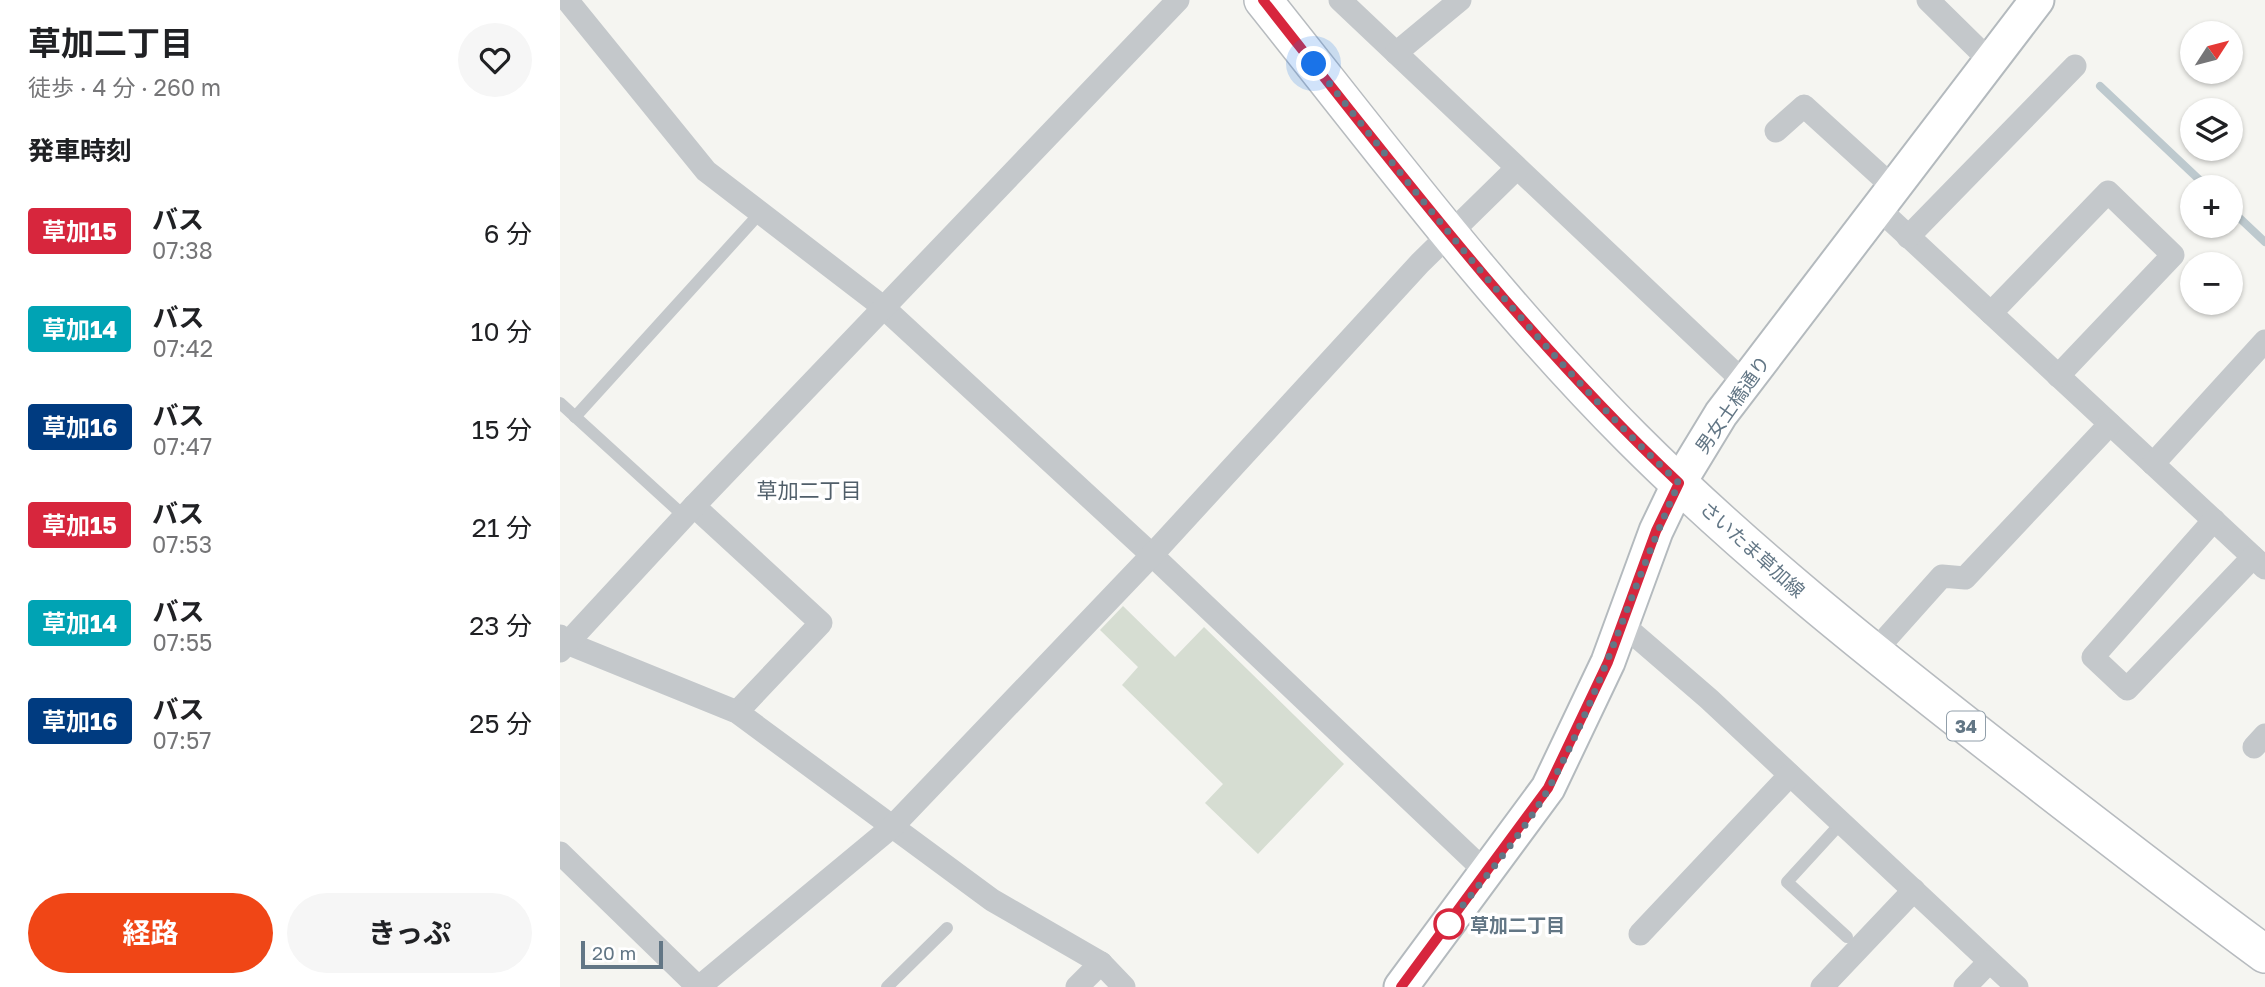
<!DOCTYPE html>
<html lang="ja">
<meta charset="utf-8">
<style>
:root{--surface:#fff;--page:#f6f6f6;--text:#202124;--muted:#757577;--accent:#f04616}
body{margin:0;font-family:"Golos Text","Noto Sans JP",sans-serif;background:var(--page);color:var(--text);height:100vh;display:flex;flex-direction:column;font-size:26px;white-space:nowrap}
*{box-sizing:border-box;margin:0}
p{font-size:23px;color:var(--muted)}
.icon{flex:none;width:38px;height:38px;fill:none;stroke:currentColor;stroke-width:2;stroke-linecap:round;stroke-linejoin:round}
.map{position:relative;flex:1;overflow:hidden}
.sheet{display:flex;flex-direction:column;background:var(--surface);width:560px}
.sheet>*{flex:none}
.badge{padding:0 14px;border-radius:5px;font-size:24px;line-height:46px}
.needle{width:46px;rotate:54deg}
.fabs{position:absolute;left:1620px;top:21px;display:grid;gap:14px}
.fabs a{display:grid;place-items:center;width:63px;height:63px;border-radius:50%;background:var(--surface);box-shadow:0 2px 5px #0004;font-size:35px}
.scale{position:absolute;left:21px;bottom:18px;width:82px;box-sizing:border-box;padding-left:7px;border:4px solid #627685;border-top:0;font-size:19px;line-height:24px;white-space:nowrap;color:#627685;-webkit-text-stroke:5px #fff;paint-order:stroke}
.you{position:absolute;width:35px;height:35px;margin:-18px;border:5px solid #fff;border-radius:50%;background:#1a73e8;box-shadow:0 0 0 10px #1a73e833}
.map>.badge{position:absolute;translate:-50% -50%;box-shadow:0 0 0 4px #fff}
h2{padding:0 28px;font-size:26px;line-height:63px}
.round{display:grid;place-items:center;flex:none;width:74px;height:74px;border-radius:37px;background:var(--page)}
.overview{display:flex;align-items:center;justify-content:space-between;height:119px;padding:0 28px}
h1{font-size:33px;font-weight:700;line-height:52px}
.cta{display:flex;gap:14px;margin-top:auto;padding:14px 28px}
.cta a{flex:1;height:80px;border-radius:42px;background:var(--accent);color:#fff;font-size:28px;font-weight:700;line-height:80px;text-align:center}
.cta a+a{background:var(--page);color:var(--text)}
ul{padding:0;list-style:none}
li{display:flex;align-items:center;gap:21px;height:98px;padding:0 28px}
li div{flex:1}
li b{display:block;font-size:26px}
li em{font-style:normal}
li .badge{min-width:77px;font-weight:700;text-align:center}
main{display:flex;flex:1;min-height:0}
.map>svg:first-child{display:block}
.green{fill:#d6ddd2}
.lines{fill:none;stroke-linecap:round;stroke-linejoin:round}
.stream{stroke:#bdc9ce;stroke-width:8}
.secondary-casing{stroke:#b4babe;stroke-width:37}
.primary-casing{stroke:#b7bbbf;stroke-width:40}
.lane{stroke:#c4c8cb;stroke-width:12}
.street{stroke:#c4c8cb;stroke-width:23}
.secondary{stroke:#fff;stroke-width:33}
.primary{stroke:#fff;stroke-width:37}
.line-casing{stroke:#fff;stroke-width:16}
.line{stroke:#d7263d;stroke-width:10}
.walk{stroke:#627685;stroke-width:7;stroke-dasharray:0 12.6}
.stop-dot{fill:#fff;stroke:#d7263d;stroke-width:3.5}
.labels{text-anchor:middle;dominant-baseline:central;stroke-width:7;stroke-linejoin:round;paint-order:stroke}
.shield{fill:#fff;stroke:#919faa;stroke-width:2}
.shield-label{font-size:18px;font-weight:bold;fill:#627685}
.street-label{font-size:19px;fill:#627685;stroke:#fff}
.stop-label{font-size:19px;font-weight:bold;fill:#627685;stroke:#fff;text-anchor:start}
.neighbourhood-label{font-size:21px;fill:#505e69;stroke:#fff}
</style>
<main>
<section class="sheet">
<div class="overview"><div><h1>草加二丁目</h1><p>徒歩 · 4 分 · 260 m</p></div><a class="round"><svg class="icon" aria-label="heart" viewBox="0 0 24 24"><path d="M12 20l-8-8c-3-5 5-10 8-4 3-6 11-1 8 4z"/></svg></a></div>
<h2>発車時刻</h2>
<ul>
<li><span class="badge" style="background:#d7263d;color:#fff">草加15</span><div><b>バス</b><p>07:38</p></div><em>6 分</em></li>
<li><span class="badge" style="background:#00a3b4;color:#fff">草加14</span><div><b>バス</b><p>07:42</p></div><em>10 分</em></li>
<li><span class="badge" style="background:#003b80;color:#fff">草加16</span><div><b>バス</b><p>07:47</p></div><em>15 分</em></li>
<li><span class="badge" style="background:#d7263d;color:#fff">草加15</span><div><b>バス</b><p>07:53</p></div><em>21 分</em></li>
<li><span class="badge" style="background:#00a3b4;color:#fff">草加14</span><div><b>バス</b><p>07:55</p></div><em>23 分</em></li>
<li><span class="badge" style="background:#003b80;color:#fff">草加16</span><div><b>バス</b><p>07:57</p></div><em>25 分</em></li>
</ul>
<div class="cta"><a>経路</a><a>きっぷ</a></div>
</section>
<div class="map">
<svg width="1705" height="987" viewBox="0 0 1705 987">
<rect width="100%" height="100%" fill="#f5f5f1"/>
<!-- green -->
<path class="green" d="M563,606L615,657L644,627L784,764L698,854L645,803L663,784L562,685L578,667L540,630Z"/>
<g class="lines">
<!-- stream -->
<g class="stream">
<path d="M1540,86L1647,187"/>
<path d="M1671,210L1705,242"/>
</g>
<defs>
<path id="secondary" d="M841,987L988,788L1048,662L1096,531L1119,483L1161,414L1477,0"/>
<path id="primary" d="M703,0C822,149 937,303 1072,438C1186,552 1312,652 1439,751C1527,819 1615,888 1705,954"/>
</defs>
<!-- secondary casing -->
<use href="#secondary" class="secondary-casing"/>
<!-- primary casing -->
<use href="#primary" class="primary-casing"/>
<!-- lane -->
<g class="lane">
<path d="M0,403L124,516"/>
<path d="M15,417L201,212"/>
<path d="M1282,822L1227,882L1287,937"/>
<path d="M327,987L387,928"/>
</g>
<!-- street -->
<g class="street">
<path d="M7,0L146,171L323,307L592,555L927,873"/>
<path d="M780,0L1184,382"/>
<path d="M1368,0L1430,61"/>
<path d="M836,53L900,0"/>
<path d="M1216,131L1244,106L1334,188"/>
<path d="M1319,209L1705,568"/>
<path d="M1348,237L1515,66"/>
<path d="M1431,313L1548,192L1613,255L1498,376"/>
<path d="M1593,464L1705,341"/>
<path d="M134,506L261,623L177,712"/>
<path d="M1654,520L1533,657L1567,689L1693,557"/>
<path d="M1061,623L1149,699L1457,987"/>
<path d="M0,636L7,643L177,712L432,900L541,963L564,987"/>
<path d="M0,651L134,506L618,0"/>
<path d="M1314,652L1382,576L1405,578L1550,424"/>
<path d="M1694,747L1705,735"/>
<path d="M0,853L138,987"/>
<path d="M1080,934L1230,775"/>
<path d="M139,987L333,826L592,555L860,263L957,168"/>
<path d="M517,987L541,963"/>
<path d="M1262,987L1354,890"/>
<path d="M1405,987L1429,962"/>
</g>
<!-- secondary -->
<use href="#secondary" class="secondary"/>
<!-- primary -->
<use href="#primary" class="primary"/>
</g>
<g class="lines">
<defs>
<path id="line" d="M703,0C835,167 964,337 1119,483L1096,531L1048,662L988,788L841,987"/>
</defs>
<!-- line casing -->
<use href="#line" class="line-casing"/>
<!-- line -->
<use href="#line" class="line"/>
<!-- walk -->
<path class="walk" d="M754,64C869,210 984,356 1119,483C1073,583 1043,689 990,786C962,836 921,881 886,927L889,924"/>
</g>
<!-- markers -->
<circle class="stop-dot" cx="889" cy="924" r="14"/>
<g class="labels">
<!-- shield labels -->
<rect class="shield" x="1387" y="711.5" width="38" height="29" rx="5"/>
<g class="shield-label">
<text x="1406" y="726">34</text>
</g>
<!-- street labels -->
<g class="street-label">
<text transform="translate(1172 404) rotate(-55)">男女土橋通り</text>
<text transform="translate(1193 549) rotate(42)">さいたま草加線</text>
</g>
<!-- stop labels -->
<g class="stop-label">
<text x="910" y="924">草加二丁目</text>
</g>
<!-- neighbourhood labels -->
<g class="neighbourhood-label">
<text x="249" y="490">草加二丁目</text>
</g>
</g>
</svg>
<div class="fabs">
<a><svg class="needle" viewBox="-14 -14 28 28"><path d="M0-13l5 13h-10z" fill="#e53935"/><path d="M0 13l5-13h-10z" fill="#757577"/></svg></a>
<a><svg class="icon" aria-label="layers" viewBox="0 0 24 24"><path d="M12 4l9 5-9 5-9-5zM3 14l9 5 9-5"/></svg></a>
<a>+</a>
<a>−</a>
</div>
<div class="scale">20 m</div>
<div class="you" style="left:754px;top:64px"></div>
</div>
</main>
